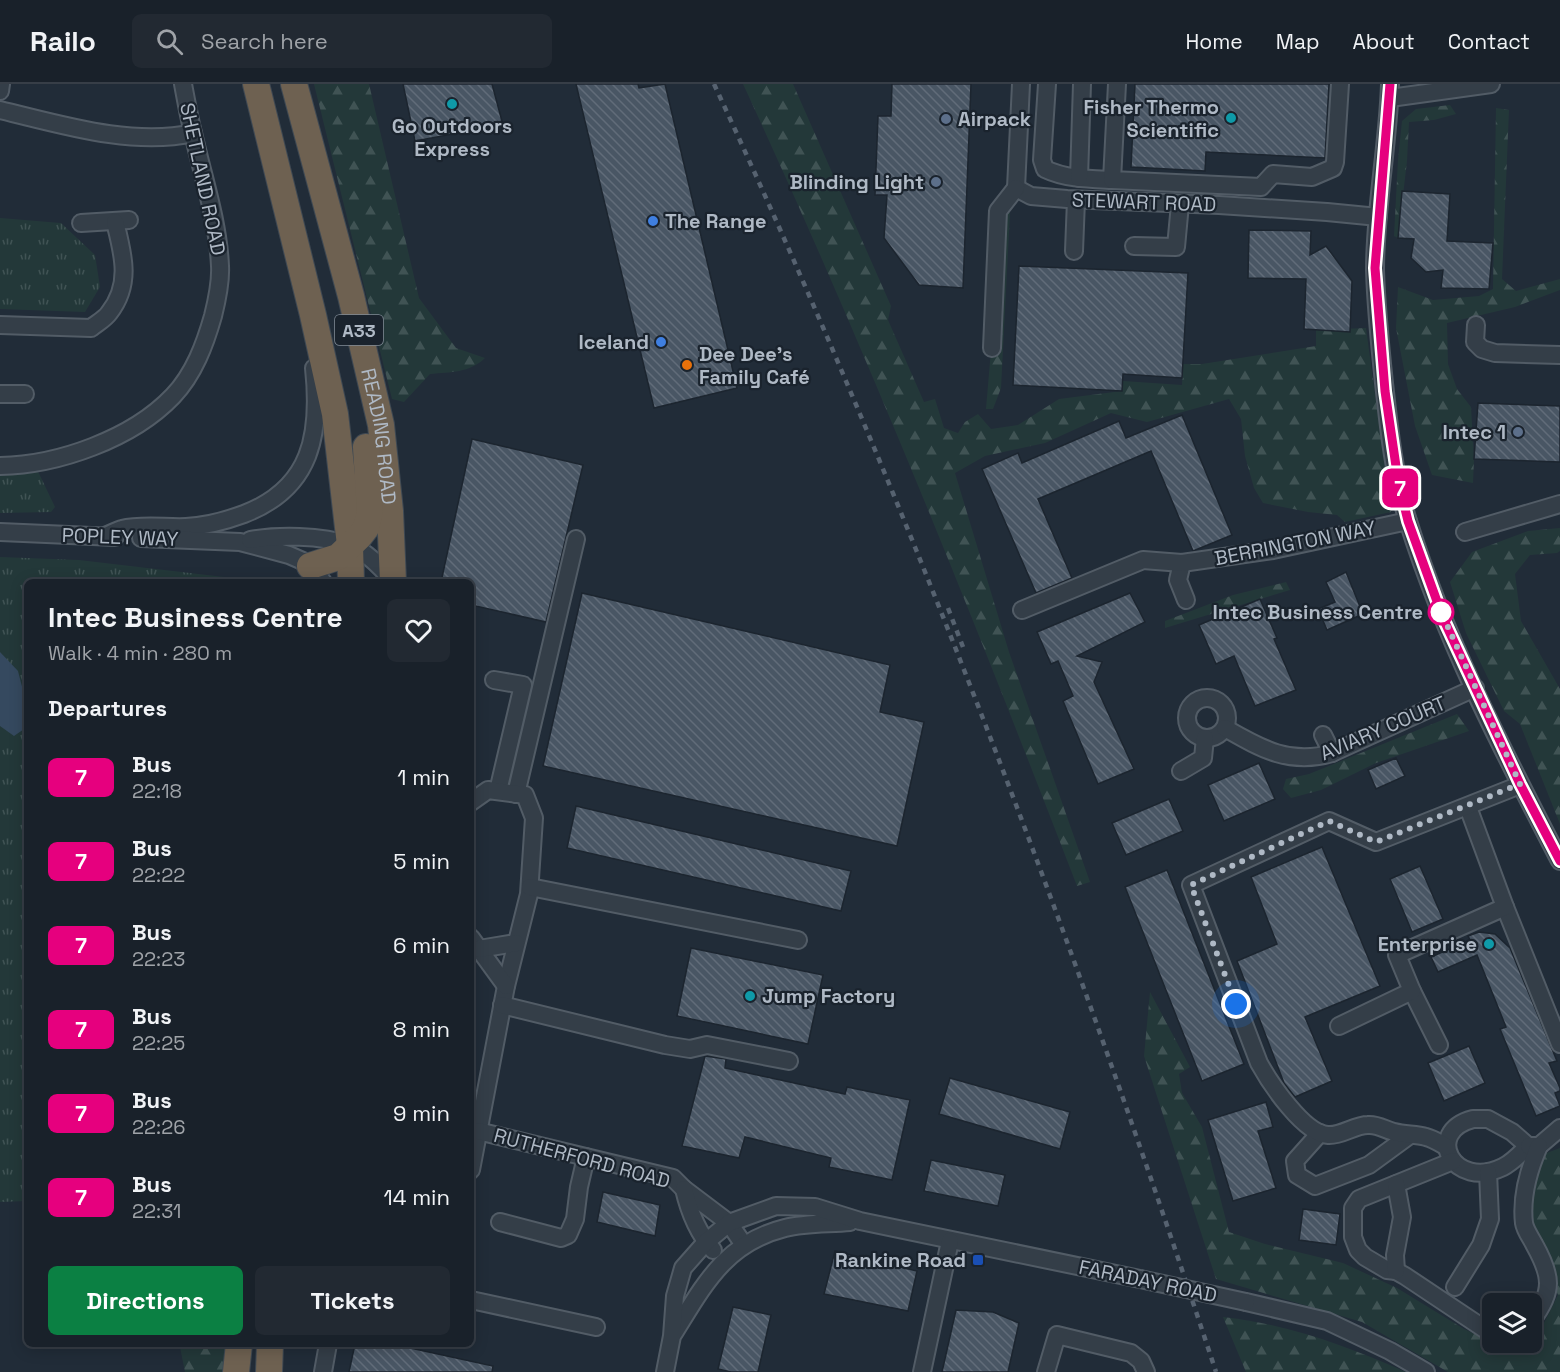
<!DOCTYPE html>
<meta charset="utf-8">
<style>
:root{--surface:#19212a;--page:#222932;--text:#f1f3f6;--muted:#9fa3a8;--line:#373e47;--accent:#0b8043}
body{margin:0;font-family:"Space Grotesk",sans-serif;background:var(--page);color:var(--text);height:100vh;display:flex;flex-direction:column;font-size:22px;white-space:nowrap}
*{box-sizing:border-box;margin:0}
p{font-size:20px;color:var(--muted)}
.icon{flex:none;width:33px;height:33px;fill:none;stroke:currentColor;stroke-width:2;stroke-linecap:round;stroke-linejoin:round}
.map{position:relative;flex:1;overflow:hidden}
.side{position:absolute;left:24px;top:495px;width:450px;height:768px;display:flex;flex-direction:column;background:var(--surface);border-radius:9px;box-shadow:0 3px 15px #0003,0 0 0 2px var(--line)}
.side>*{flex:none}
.badge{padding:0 12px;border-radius:9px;font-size:21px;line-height:39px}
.controls{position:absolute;left:1482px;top:1209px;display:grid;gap:12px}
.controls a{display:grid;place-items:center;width:60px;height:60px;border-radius:9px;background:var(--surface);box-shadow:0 3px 15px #0003,0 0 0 2px var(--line);font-size:30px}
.you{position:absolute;width:30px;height:30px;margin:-15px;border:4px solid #fff;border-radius:50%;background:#1a73e8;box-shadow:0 0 0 9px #1a73e833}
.map>.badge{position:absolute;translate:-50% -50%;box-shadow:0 0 0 3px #fff}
h2{padding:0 24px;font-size:22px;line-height:54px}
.round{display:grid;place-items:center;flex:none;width:63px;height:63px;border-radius:9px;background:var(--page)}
.overview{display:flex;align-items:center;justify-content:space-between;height:102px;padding:0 24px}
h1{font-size:28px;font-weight:800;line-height:45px}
.primary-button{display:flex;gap:12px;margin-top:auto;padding:12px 24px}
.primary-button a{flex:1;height:69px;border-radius:9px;background:var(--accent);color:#fff;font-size:24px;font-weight:800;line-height:69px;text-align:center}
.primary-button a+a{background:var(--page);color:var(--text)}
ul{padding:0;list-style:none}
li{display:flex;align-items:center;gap:18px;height:84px;padding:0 24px}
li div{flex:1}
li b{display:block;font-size:22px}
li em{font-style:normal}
li .badge{min-width:66px;font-weight:700;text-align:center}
header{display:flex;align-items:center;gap:36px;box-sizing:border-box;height:84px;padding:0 30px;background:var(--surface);border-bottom:2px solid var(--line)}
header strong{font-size:28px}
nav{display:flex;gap:33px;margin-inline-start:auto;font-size:21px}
.search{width:420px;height:54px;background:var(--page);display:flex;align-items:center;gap:15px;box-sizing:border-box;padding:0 21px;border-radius:9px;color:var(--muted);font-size:22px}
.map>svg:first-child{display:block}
.forest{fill:url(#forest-firs)}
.park{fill:url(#park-tufts)}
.water{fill:#35495f}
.building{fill:url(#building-back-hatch);stroke:#1c252f;stroke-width:1.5}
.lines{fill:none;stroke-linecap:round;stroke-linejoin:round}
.minor-casing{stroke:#525c66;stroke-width:20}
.highway-casing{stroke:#3f4953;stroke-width:28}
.minor{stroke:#343e48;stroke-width:16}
.highway{stroke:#6e6151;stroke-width:26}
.rail{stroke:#566270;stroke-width:4.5;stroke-dasharray:6 6;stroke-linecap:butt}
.minor-bridge-casing{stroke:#525c66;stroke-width:20;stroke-linecap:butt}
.minor-bridge{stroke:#343e48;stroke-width:16}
.line-casing{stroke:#fff;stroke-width:14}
.line{stroke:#e6007e;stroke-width:9}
.walk{stroke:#afb9c5;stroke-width:6;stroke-dasharray:0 10.8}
.culture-dot{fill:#0f9aa8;stroke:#1a232d;stroke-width:2}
.service-dot{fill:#5c6f8a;stroke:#1a232d;stroke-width:2}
.shop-dot{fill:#3f7fe0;stroke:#1a232d;stroke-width:2}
.food-dot{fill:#e8710a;stroke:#1a232d;stroke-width:2}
.stop-dot{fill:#fff;stroke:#e6007e;stroke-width:3}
.transit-dot{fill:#1a4fb4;stroke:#1a232d;stroke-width:2}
.labels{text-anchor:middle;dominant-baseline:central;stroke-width:4.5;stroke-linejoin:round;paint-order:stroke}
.shield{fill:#1a232d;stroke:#828c97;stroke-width:1.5}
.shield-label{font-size:18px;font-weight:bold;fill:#afb9c5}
.poi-label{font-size:20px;font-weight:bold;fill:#afb9c5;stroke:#1a232d;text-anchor:end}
.street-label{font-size:20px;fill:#afb9c5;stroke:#1a232d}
.stop-label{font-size:20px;font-weight:bold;fill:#afb9c5;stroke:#1a232d;text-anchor:end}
</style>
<header>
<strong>Railo</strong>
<div class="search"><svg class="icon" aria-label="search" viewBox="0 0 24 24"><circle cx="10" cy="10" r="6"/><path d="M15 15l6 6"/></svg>Search here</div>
<nav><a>Home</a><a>Map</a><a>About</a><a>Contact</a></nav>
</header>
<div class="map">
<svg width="1560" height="1288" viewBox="0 0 1560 1288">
<defs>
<pattern id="forest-firs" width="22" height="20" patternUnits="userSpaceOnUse" patternTransform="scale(1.5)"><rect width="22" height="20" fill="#233839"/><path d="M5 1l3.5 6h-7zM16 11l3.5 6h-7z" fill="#405354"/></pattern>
<pattern id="park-tufts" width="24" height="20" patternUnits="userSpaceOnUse" patternTransform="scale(1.5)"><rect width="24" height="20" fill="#233839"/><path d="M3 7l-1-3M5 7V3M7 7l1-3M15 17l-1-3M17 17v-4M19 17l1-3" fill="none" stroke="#405354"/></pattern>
<pattern id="building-back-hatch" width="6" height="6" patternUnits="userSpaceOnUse" patternTransform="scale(1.5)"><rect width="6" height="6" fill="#495664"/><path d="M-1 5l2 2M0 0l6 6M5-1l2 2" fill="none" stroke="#616c79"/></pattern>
</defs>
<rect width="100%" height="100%" fill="#212c38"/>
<!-- forest -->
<g class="forest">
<path d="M314,0H369L419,214L456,264L485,274C469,289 451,288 430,290L404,318L392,315Z"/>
<path d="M743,0H793L891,222L888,236L924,318L935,315L944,344L958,349L965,338L978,330L991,345L1018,341L1059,315L1122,307L1123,297L1182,301L1183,280H1202L1316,262V246L1366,244L1391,428L1345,438L1337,431L1308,428L1263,419L1254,404L1245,372L1241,335L1229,315L1147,338L1111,329L1045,359L985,372L955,389L1009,568L1090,798L1077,802C973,532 865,263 743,0Z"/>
<path d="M1450,21L1456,30L1434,36L1409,38L1407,77L1398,154L1394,152L1398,76L1402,37L1416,25Z"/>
<path d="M1496,24L1509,26L1502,195L1516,207L1560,195V206L1515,223L1447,239L1448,280L1457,305L1471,323L1474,375L1473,399L1432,391L1415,342L1396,244L1398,203L1433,216L1479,212L1493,205Z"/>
<path d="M1003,126L1010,129L1001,304L993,325H986Z"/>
<path d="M1560,444V467L1557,469L1530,471L1515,490L1521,537L1560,605V740L1520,640L1504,627L1466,549L1450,498L1472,468L1528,447Z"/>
<path d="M1286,498L1290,506L1165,544V537L1233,511Z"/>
<path d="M1457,630L1469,647L1376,679L1321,706L1291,714L1283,705L1286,695L1309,690Z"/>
<path d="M1150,908L1190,983L1179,990L1182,1009L1202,1043L1229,1148L1265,1160L1343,1179L1397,1204L1464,1245L1517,1269L1526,1259L1532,1258V1253L1544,1239L1558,1211L1520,1109L1528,1076L1560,1064V1288H1448L1362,1238L1216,1195L1144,972Z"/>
<path d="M1223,1233C1288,1240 1347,1262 1406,1288H1246Z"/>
<path d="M183,1260H228L225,1288H185L180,1263Z"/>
</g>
<!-- park -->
<g class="park">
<path d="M0,134L61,139L95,171L100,203L85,228L0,225Z"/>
<path d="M34,379L55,423L51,428L0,429V380Z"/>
<path d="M0,473L79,476L266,498H27V1117L0,1118Z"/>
</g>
<!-- water -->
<path class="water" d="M0,568L18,587L27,622V643L14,652L0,642Z"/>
<!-- building -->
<g class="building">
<path d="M403,0H492L503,41L415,57Z"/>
<path d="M576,0H638L639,4L665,0L737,304L654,324Z"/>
<path d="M892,0H971L963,204L919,201L884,154L887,111H875L878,32H891Z"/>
<path d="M1135,0H1329L1325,74L1206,68L1205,87L1131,83Z"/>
<path d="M1402,107L1450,110L1447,157L1493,159L1489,205L1441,204L1443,186L1426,188L1411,174L1414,155L1398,154Z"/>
<path d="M1249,146L1311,147L1310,171L1326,162L1352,197L1350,248L1304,245L1306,195L1248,194Z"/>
<path d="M1019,182L1188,189L1182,294L1123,290L1122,307L1013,301Z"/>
<path d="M1478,319L1560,322V378L1474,375Z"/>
<path d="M1182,331L1232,451L1193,467L1151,367L1038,415L1072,494L1036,509L982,385L1018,369L1022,379L1119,337L1126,354Z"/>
<path d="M472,355L583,381L546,538L471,521V498H441Z"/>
<path d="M1346,488L1363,530L1327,546L1318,525L1335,518L1326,498Z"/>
<path d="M582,509L890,581L880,628L924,638L897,762L543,682Z"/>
<path d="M1130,509L1145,538L1077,572L1102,578L1094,598L1134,685L1098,700L1063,617L1073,612L1058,577L1051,580L1037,548Z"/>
<path d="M1260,515L1277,554L1274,555L1296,606L1255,622L1234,572L1216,580L1199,541Z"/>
<path d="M1396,674L1405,692L1376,705L1368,686Z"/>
<path d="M1259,679L1275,715L1224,737L1208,701Z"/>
<path d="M1169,715L1183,747L1126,771L1112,739Z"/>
<path d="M576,722L851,787L841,827L567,764Z"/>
<path d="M1322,763L1380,902L1305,933L1332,997L1295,1013L1284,999L1237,877L1277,860L1251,793Z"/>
<path d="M1420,782L1443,835L1412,848L1390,795Z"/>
<path d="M1167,786L1244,980L1202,997L1125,803Z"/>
<path d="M1479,848L1495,850L1510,864L1557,977L1549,979L1560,1004V1007L1555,1009L1560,1022L1536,1032L1500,945L1506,943L1477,871L1438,888L1431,873L1470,856L1468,852Z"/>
<path d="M691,864L823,891L808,960L677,932Z"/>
<path d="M1469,962L1485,999L1444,1017L1428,979Z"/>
<path d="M705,972L726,975L725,984L845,1010L847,1003L910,1016L892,1096L829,1083L831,1074L745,1053L739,1074L682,1062Z"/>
<path d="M950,994L1070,1028L1060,1065L939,1030Z"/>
<path d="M1266,1018L1273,1043L1258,1047L1276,1104L1233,1117L1208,1036Z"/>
<path d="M931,1076L1005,1091L998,1122L924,1107Z"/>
<path d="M603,1108L660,1121L655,1152L597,1138Z"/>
<path d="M1303,1125L1340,1130L1336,1161L1299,1156Z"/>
<path d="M835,1167L917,1187L908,1227L824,1210Z"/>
<path d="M733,1223L771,1231L758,1288H731L718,1285Z"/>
<path d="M956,1226L993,1228L1019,1239L1008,1288H942Z"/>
<path d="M355,1260H392L493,1282L492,1288H349Z"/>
</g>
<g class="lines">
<defs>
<g id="minor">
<path d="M1047,0L1042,76L1045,85C1066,95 1090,95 1112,96"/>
<path d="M1117,0L1112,96L1261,103L1273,90L1312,93L1333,84L1335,78L1340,0"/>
<path d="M1390,0C1388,62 1375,124 1375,186C1376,223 1380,261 1384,299C1389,345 1394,393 1408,437C1445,556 1503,667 1560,777"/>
<path d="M0,7L1,0"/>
<path d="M1390,14L1491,0"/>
<path d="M0,26C59,40 132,63 193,49"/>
<path d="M1079,94L1082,0"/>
<path d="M1016,104L1031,112L1067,115L1219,121L1327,128L1378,133"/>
<path d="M1016,104L1021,0"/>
<path d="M81,139L129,136"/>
<path d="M1134,162L1176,163L1180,120"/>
<path d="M1074,167L1076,116"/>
<path d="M0,241L91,244C97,239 105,235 109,229C132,200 123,170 115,138"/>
<path d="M1476,241L1475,258L1482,265L1495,269L1560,271"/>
<path d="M992,264L998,127L1016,104"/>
<path d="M0,310H25"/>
<path d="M0,382C58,381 132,355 173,312C194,290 205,260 213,232C217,216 221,199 220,182C218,137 203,93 193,49C189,33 186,16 183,0"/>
<path d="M0,448L115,453"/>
<path d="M1465,448L1560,420"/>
<path d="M105,452C111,450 117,446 122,445C141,440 167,444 186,443C206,442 225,437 244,430C312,404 321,350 314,284"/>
<path d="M141,454L240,458L289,471L305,478L317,490L323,498"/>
<path d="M250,456C277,451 322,451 349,461C366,467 381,483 393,497"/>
<path d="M1182,479L1178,496L1186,516"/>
<path d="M1022,526L1143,476L1182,479L1273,466L1408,437"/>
<path d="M494,596L523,601L498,707"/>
<circle cx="1207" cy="634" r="20"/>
<path d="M1225,644C1260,664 1290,682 1332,669L1475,604"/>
<path d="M1323,651L1332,669"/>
<path d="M1181,687L1203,674L1205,654"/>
<path d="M516,710L576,455"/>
<path d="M471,718L488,706L525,711L534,734L529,810L506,902L471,1086"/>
<path d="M530,803L798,856"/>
<path d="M1505,823L1560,960"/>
<path d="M471,854L506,902"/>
<path d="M479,865L516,859"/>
<path d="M1412,907L1439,961"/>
<path d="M502,921L665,961L690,965L707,961L789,977"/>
<path d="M1339,942L1412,907L1397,871L1505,823L1468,723"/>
<path d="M1473,1035H1488L1512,1048L1528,1062C1521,1069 1513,1078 1503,1083C1453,1107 1423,1048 1473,1035Z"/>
<path d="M478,1047L673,1094L684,1105L729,1139L744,1161"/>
<path d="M1320,1049L1295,1077L1297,1091L1315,1102L1369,1081L1410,1051"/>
<path d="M1529,1062H1539L1560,1044"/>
<path d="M1447,1063C1441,1060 1434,1055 1426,1053C1416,1050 1405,1051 1394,1048C1385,1046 1378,1040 1368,1041C1354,1041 1342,1052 1328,1051C1304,1050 1270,999 1259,979L1191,801L1329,737L1376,758L1520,701"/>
<path d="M1453,1077L1359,1115L1353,1124V1153L1358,1166L1365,1173L1387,1186L1396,1187L1405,1192L1492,1250"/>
<path d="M684,1105C689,1127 698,1149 713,1166"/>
<path d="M500,1138L561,1154L568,1151L575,1135L579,1103L586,1073"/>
<path d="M1396,1187L1395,1171L1402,1133L1396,1100"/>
<path d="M1455,1203L1481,1161L1490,1135L1488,1088"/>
<path d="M471,1216L596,1243"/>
<path d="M1246,1218L1327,1237L1390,1267L1426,1288"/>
<path d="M1532,1236C1554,1207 1552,1192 1534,1160C1531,1154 1525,1146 1524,1139C1521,1113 1529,1085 1539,1062"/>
<path d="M674,1249C704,1201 725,1159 785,1144C806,1139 829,1140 850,1138"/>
<path d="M323,1288L328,1260"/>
<path d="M665,1288L672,1252L675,1212L683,1184L706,1158L729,1139L776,1122L815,1123L860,1137L1140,1195"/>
<path d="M922,1288L950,1157"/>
<path d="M1046,1288L1057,1251L1131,1269L1141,1277L1146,1288"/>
</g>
<g id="highway">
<path d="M256,0L313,231L335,330L350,461L351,498"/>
<path id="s1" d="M294,0L351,212L381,341L390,427L393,498"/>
<path d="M310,482L338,473L359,453L366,444L370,428L366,363"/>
<path d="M236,1288L239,1260"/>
<path d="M269,1288L270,1260"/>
</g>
</defs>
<!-- minor casing -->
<use href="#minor" class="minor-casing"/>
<!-- highway casing -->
<use href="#highway" class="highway-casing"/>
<!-- minor -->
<use href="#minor" class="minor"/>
<!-- highway -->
<use href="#highway" class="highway"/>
<!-- rail -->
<g class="rail">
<path d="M714,0C908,418 1072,850 1216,1288"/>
<path d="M948,524L963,563"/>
</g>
<defs>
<path id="minor-bridge" d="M1140,1195L1246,1218"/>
</defs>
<!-- minor-bridge casing -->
<use href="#minor-bridge" class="minor-bridge-casing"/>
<!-- minor-bridge -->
<use href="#minor-bridge" class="minor-bridge"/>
</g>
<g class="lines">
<defs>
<path id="line" d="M1390,0L1375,184L1385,307L1398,396L1408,437L1443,534L1520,700L1560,777"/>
</defs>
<!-- line casing -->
<use href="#line" class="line-casing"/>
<!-- line -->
<use href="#line" class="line"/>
<!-- walk -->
<path class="walk" d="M1236,920L1191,801L1329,737L1376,758L1520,700L1441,528"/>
</g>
<!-- markers -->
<g class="culture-dot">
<circle cx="452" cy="20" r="6"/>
<circle cx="1231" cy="34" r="6"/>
<circle cx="1489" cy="860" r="6"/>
<circle cx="750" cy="912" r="6"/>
</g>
<g class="service-dot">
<circle cx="946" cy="35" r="6"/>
<circle cx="936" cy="98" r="6"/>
<circle cx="1518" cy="348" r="6"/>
</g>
<g class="shop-dot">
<circle cx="653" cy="137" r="6"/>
<circle cx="661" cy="258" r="6"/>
</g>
<circle class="food-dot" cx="687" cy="281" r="6"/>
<circle class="stop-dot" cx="1441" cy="528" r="12"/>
<rect class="transit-dot" x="972" y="1170" width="12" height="12" rx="3"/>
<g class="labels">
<!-- shield labels -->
<rect class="shield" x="335" y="231" width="48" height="30" rx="4.5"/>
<g class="shield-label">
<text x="359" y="246">A33</text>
</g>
<!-- poi labels -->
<g class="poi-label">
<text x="1219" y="23">Fisher Thermo<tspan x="1219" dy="23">Scientific</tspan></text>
<text x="958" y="35" text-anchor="start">Airpack</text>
<text x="452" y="42" text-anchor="middle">Go Outdoors<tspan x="452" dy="23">Express</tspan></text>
<text x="924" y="98">Blinding Light</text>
<text x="665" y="137" text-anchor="start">The Range</text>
<text x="649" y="258">Iceland</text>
<text x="699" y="270" text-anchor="start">Dee Dee's<tspan x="699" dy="23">Family Café</tspan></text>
<text x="1506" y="348">Intec 1</text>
<text x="1477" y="860">Enterprise</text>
<text x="762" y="912" text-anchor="start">Jump Factory</text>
<text x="966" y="1176">Rankine Road</text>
</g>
<!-- street labels -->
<g class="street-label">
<text transform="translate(203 95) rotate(78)">SHETLAND ROAD</text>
<text transform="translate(1144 118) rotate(2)">STEWART ROAD</text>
<text stroke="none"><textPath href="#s1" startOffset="363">READING ROAD</textPath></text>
<text transform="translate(120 453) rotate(2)">POPLEY WAY</text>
<text transform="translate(1295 459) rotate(-11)">BERRINGTON WAY</text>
<text transform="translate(1383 644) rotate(-23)">AVIARY COURT</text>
<text transform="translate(582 1074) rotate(15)">RUTHERFORD ROAD</text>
<text transform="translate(1148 1197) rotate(12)">FARADAY ROAD</text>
</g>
<!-- stop labels -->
<g class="stop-label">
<text x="1423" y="528">Intec Business Centre</text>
</g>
</g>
</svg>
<div class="controls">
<a><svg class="icon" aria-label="layers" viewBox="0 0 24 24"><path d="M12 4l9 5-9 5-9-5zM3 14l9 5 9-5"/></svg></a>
</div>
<div class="you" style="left:1236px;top:920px"></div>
<b class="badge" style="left:1400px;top:404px;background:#e6007e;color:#fff">7</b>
<section class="side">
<div class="overview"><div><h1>Intec Business Centre</h1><p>Walk · 4 min · 280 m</p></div><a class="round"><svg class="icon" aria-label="heart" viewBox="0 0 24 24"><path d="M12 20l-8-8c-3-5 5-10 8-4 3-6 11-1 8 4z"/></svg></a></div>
<h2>Departures</h2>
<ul>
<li><span class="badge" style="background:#e6007e;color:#fff">7</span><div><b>Bus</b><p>22:18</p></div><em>1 min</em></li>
<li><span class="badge" style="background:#e6007e;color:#fff">7</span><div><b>Bus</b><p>22:22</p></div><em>5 min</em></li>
<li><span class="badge" style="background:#e6007e;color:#fff">7</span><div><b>Bus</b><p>22:23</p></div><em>6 min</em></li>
<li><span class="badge" style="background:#e6007e;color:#fff">7</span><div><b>Bus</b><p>22:25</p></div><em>8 min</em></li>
<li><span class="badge" style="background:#e6007e;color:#fff">7</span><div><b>Bus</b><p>22:26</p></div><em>9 min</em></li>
<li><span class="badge" style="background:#e6007e;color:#fff">7</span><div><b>Bus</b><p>22:31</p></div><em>14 min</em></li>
</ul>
<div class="primary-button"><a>Directions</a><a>Tickets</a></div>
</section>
</div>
